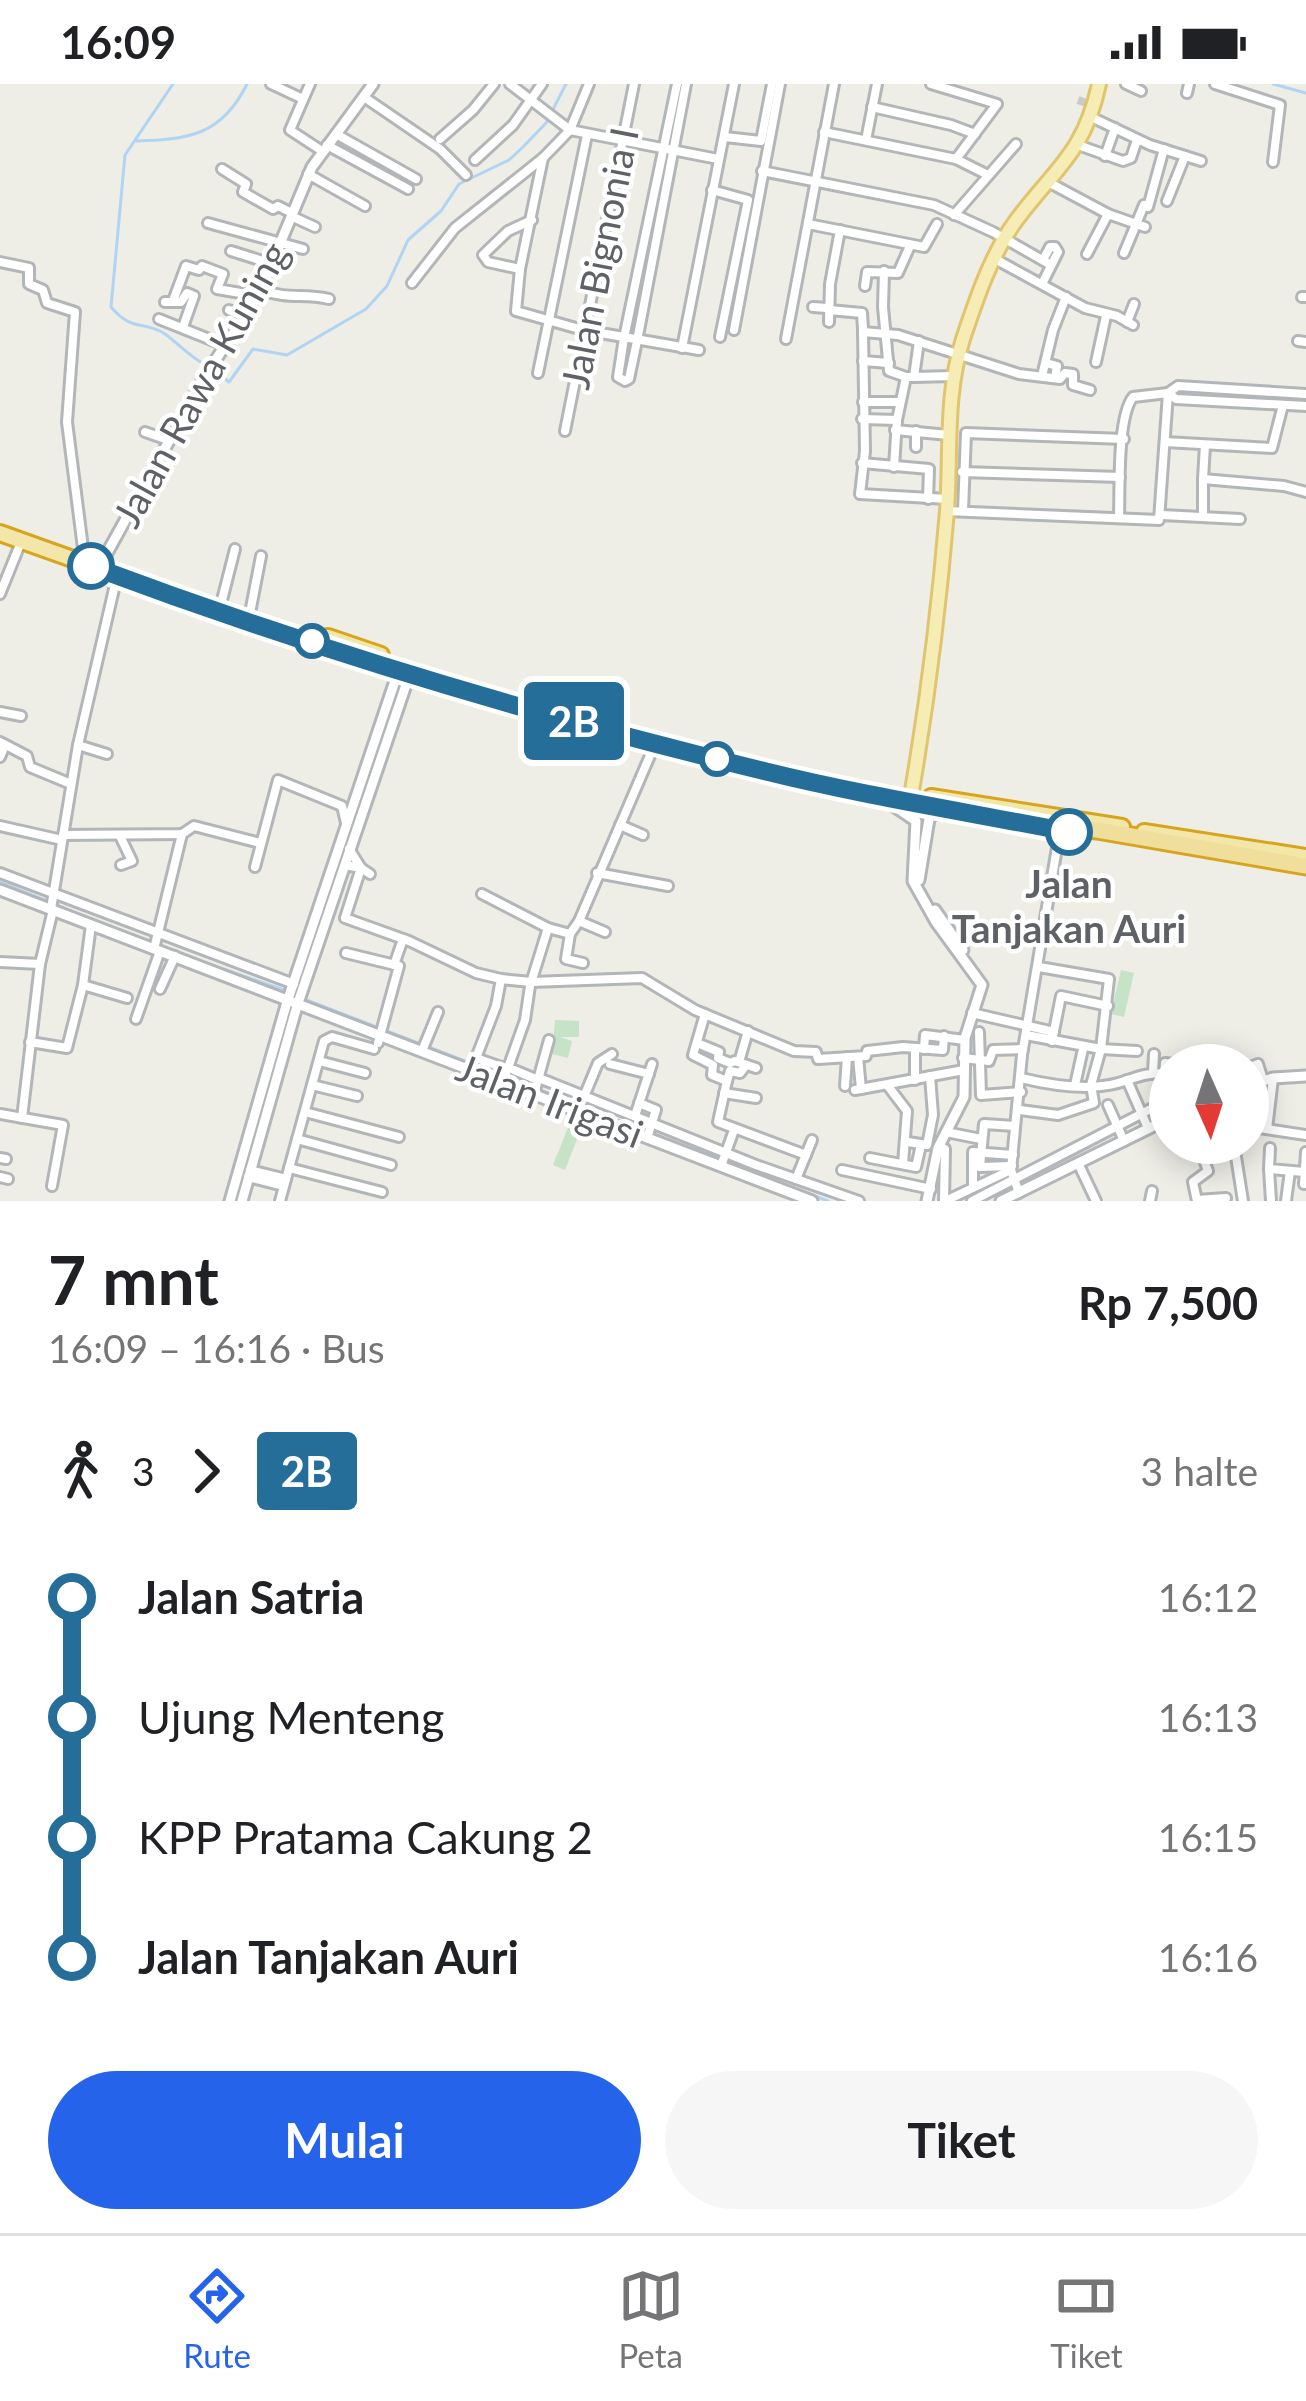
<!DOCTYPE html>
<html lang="id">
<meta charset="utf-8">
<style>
:root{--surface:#fff;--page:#f6f6f6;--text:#202124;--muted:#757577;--line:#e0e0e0;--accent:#2563eb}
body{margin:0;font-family:Lato,sans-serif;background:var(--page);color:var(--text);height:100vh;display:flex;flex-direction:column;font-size:45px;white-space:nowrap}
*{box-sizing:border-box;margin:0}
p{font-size:39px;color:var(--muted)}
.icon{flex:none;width:66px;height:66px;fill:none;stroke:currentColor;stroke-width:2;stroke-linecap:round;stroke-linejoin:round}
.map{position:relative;height:1117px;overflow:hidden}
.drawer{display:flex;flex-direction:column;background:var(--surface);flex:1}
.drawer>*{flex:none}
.badge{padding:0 24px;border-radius:9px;font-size:42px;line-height:78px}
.needle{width:78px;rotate:177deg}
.controls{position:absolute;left:1149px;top:960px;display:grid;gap:24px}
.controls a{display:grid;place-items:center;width:120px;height:120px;border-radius:50%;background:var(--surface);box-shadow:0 6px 30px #0003;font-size:60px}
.map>.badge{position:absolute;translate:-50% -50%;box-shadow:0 0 0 6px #fff}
.legs{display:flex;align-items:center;gap:18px;height:132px;padding:0 48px;font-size:39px}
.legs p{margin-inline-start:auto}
.headline{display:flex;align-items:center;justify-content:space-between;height:204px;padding:0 48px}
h1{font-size:66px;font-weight:700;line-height:90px}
.action{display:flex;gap:24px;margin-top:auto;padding:24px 48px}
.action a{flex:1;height:138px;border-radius:72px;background:var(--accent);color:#fff;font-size:48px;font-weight:700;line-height:138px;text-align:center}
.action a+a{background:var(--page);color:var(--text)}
ul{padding:0 48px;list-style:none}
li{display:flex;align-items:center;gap:42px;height:120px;font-size:45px}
li i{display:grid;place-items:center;width:18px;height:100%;margin:0 15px;background:currentColor}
li i::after{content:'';width:30px;height:30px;margin:-15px;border:9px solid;border-radius:50%;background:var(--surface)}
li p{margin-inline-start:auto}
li:first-child i{background:linear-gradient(#0000 50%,currentColor 0)}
li:last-child i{background:linear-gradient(currentColor 50%,#0000 0)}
.status{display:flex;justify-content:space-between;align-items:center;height:84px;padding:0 60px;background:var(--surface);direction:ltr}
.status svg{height:33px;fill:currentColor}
.tab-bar{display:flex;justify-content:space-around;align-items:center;height:168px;border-top:3px solid var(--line);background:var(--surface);font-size:33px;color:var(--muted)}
.tab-bar a{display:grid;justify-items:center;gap:6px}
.tab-bar .active{color:var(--accent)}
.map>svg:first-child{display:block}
.green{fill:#c6e2c7}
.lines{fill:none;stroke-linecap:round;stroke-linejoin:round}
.stream{stroke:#b0d4f4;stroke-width:3}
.minor-tunnel{stroke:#cacac6;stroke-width:8;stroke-dasharray:8 4;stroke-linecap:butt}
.minor-casing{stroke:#b3b6b9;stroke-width:14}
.tertiary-casing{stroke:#b3b6b9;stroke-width:15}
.primary-casing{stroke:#e0c56e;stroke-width:18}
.trunk-casing{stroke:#d7a51d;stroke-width:20}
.motorway-casing{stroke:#d7a51d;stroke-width:21}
.minor{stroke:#fff;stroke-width:8}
.tertiary{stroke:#fff;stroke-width:9}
.primary{stroke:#f5edb5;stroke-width:12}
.trunk{stroke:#f2e6a8;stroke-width:14}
.motorway{stroke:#f0de9c;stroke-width:15}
.line-1-casing{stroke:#fff;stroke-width:27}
.line-1{stroke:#256e99;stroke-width:18}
.stop-1-dot{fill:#fff;stroke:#256e99;stroke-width:6}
.labels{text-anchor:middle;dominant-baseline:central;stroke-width:9;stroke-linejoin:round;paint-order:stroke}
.street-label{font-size:39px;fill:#5e6165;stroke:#fff}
.stop-label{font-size:39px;font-weight:bold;fill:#5e6165;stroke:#fff}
</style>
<div class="status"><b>16:09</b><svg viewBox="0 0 49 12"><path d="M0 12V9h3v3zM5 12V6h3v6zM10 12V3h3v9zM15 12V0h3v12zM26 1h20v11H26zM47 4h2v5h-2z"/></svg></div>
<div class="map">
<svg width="1306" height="1117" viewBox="0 0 1306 1117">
<rect width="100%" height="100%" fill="#eeede6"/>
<!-- green -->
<g class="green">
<path d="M1121,886L1134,889L1124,933L1111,930Z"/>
<path d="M555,936L579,937V953H560L572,957L568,974L552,970Z"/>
<path d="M569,1041L581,1045L565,1086L553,1081Z"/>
</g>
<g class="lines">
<!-- stream -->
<g class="stream">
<path d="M173,0L125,71L111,223C133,249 145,236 165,250C180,261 190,273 207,282"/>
<path d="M1273,0L1306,9"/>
<path d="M136,57C188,56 222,51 247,0"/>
<path d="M215,286L229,298L253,265L287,271L366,225L387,202L408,156L441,127L459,100L509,76L523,63L546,39L566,0"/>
<path d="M0,798L137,854"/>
<path d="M174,868L290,908"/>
<path d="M304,915L828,1117"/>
<path d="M1058,1084L1170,1028"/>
</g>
<!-- minor-tunnel -->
<path class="minor-tunnel" d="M1078,16L1086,19"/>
<defs>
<g id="minor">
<path d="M271,0L303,15"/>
<path d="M310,0L290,46L322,67"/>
<path d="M510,0L570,46L718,75"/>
<path d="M677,0L624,254L618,293L625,297L629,295L637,257L686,0"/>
<path d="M931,0L997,20L956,75"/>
<path d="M1126,0L1141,7"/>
<path d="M1215,0L1280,21L1273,78"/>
<path d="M1187,9L1189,0"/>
<path d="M364,13L440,65L466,91"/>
<path d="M872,23L951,41L975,50"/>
<path d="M1091,33L1150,61L1201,77"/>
<path d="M824,48L956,75L988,91"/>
<path d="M336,50L416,95"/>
<path d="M725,53L761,57L772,0"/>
<path d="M440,55L473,26L494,0"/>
<path d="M866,56L877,0"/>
<path d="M327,61L408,105"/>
<path d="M1078,61L1123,77L1131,74L1137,56"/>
<path d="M1105,72L1115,44"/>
<path d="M543,74L520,185L516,227L583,246L699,266"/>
<path d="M475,76L513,41L542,0"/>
<path d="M222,85L246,100L243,108L273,125L278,122L292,129"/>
<path d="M762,87L934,121L993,148L1051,181"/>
<path d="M308,90L365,122"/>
<path d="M1050,99L1108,130L1145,143"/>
<path d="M712,106L748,116L720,253"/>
<path d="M1167,117L1185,72"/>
<path d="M954,131L1016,60"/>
<path d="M291,132L315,143"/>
<path d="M208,139L303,165"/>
<path d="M808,140L924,163L937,140"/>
<path d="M231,167L272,180"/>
<path d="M1124,169L1144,121L1148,123L1164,65"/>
<path d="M1087,170L1108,130"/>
<path d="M995,175L1085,224L1117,232L1133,241"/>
<path d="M0,178L29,184V200L43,206L47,219L75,228L67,338L84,472"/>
<path d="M520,185L488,178L483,171L508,147L532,136"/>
<path d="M884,187L883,223L889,287L906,293"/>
<path d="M412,199L455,144L543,74L570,46L589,0"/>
<path d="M1042,200L1058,168L1055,163H1050L1043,176"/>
<path d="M865,202L867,188L898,189L910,162"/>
<path d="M261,206C290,216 302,209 329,215"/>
<path d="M1302,213H1306"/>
<path d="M173,217L186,182L199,186L202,182L223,190L217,205L258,212"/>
<path d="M165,218H181L187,209L194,212L183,243"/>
<path d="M813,223L827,224"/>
<path d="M229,226L242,232"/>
<path d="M829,226L862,229L863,245"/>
<path d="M159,235L224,261"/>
<path d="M829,238L830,200L840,146"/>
<path d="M1127,238L1134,220"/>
<path d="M734,246L780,0"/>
<path d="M786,255L834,0"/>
<path d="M1298,257L1306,258"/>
<path d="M682,264L734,0"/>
<path d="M863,277L889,279"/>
<path d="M1096,278L1106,232"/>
<path d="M1046,279L1057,282L1055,294"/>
<path d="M538,289L587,51"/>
<path d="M1042,292L1053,246L1066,213"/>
<path d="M914,293L953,292"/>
<path d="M1168,309L1178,302L1306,310"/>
<path d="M863,318H899"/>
<path d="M862,335L897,336L894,383"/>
<path d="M897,336L906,293H914L919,257"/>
<path d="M895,346L949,351"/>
<path d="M565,347L634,0"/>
<path d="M916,347V363"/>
<path d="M145,348L168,356"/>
<path d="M1165,358L1272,364L1283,321"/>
<path d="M862,379L929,385L928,415"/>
<path d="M962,388L1120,393"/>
<path d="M1203,395L1205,361"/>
<path d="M948,415L860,410L865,367L863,248L898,251L1019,290L1060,295L1065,289L1073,290V301L1090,306"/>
<path d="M947,427L1159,436L1168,309"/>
<path d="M963,427L966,349L1124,355"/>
<path d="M1162,431L1240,435"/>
<path d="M1203,432V395L1284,402L1306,408"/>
<path d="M1119,434C1120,406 1117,333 1133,313L1168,309L1176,315L1306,322"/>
<path d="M0,510L21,458"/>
<path d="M221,520L235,465"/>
<path d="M250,529L261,472"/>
<path d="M0,628L21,632"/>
<path d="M0,658L27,672L30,683L71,700"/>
<path d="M78,661L107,670"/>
<path d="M0,673L5,661"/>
<path d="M620,741L643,751"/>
<path d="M0,742L62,756"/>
<path d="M63,751L182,750L194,742L260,759"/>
<path d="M120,752L132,777L121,781"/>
<path d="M349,765L361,784L370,790"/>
<path d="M345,781L361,784L345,834L409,857L476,889L501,895L531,898L642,894L695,926L794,967L816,968L818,975L866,972L867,967L903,963L943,966L944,952"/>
<path d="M255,783L278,696L342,722L346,739"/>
<path d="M0,789L294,900"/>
<path d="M597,789L668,802"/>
<path d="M482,810L548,844L570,850"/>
<path d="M51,825L78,661L117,492"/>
<path d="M579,837L605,848"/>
<path d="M154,865L182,750"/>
<path d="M346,869L399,882L378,959"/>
<path d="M0,878L40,880"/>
<path d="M583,879L566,875L570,850L579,837L655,660"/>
<path d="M394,881L403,855"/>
<path d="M1039,883L1109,895L1101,965L1137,967"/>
<path d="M501,895L496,922L476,974L507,985"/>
<path d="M83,901L127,914"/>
<path d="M160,905L175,872"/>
<path d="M972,929L1054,948"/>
<path d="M705,930L693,971L713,981L712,991L727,997L718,1038L806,1071"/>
<path d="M136,935L160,867"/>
<path d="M979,948L981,1011L1021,1008"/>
<path d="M1052,957L1061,912L1108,922"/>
<path d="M30,958L67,964L83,901L91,841"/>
<path d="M702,961L719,968L718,974L730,979L735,977L756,984"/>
<path d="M924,965L925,951L965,956"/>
<path d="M915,966V996"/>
<path d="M422,967L438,928"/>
<path d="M858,973L861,1005"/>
<path d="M963,974L989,977L993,966L1023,965"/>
<path d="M1215,974V981"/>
<path d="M319,977L365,989"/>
<path d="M739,978L748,947"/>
<path d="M610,980L649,990"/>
<path d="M1248,984L1258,980L1263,996"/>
<path d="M514,986L538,996"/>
<path d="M1153,989L1154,970"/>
<path d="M539,994L756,1081L859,1117"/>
<path d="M1021,994C1050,1001 1089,1007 1118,999C1135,994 1144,989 1164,989L1165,979L1183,981"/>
<path d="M1127,996L1148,1044"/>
<path d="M727,997L730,987L740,989L746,981"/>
<path d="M503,998L525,936L530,902L548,844"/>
<path d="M312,1001L357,1012"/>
<path d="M1075,1001L1083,965"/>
<path d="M845,1002L847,973"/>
<path d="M888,1002L907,1027L903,1080"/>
<path d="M855,1006L964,986"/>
<path d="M724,1009L756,1014"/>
<path d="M534,1010L549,956"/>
<path d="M639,1019L656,1026L647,1054"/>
<path d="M1108,1021L1124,1057"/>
<path d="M1020,1026L1058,1031L1094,1019L1091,1001L1101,965L1026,951"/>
<path d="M578,1027L598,979L612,970"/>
<path d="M305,1028L399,1053"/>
<path d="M0,1030L63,1041L52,1102"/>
<path d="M635,1032L652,980"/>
<path d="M22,1034L40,880L53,826"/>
<path d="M1252,1043L1306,1051"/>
<path d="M1267,1045L1273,994"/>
<path d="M946,1048L981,1055"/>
<path d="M297,1055L391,1081"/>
<path d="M908,1058L927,1061L933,1031L930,992"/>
<path d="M1234,1060L1243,1117"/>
<path d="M939,1062L945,1065L944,1117"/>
<path d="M1270,1064L1269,1085L1304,1088"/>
<path d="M0,1074L6,1075"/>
<path d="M870,1074L916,1083L921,1061"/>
<path d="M1078,1079L1096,1117"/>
<path d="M721,1082L734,1046"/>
<path d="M1012,1082L980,1083L984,1040L1015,1042"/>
<path d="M289,1084L382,1108"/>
<path d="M1269,1085L1271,1117"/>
<path d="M250,1086L286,1095"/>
<path d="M842,1086L931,1105"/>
<path d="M0,1093L8,1095"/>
<path d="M248,1093L284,1102"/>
<path d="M796,1095L812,1056"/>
<path d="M1304,1100L1306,1068"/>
<path d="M973,1102V1068L1013,1071"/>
<path d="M1019,1109L1011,1086L1022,971L1060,746"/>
<path d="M1197,1116L1226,1114"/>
<path d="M280,1117L324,957L332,953L374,965"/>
<path d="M945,1117L1011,1086"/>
<path d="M972,1117L1170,1015"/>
<path d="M1150,1117L1152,1107"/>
<path d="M1197,1117L1193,1098L1208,1087L1198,1059"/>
<path d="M1286,1117L1290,1087"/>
</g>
<g id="tertiary">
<path d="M102,478L205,292L259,210L312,83L373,0"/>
<path d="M885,716L916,737L913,797L936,838L982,901L965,954L964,1013L938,1064L927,1117"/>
<path d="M919,796L929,735L940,724"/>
<path d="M0,806L812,1117"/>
<path d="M935,826L963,866"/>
<path d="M1248,1001L1273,994L1306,992"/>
<path d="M230,1117L287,918L399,585"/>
<path d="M242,1117L297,922L410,589"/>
<path d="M1001,1117L1170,1034"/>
</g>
<path id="primary" d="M910,718C927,621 939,525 947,427C951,369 945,311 963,255C976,216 991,171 1015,138C1054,85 1084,70 1099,0"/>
<g id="trunk">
<path d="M0,449C244,537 489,619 741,681C830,703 919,720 1009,737"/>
<path d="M328,553L381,571"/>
<path d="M931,713L1122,743"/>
<path d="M1144,748L1306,773"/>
</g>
<path id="motorway" d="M999,735L1097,746L1306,782"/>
</defs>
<!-- minor casing -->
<use href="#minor" class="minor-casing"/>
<!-- tertiary casing -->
<use href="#tertiary" class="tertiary-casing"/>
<!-- primary casing -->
<use href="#primary" class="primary-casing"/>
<!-- trunk casing -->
<use href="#trunk" class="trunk-casing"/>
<!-- motorway casing -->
<use href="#motorway" class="motorway-casing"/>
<!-- minor -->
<use href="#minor" class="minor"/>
<!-- tertiary -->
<use href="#tertiary" class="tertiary"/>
<!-- primary -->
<use href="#primary" class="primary"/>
<!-- trunk -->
<use href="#trunk" class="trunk"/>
<!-- motorway -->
<use href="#motorway" class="motorway"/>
</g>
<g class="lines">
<defs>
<path id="line-1" d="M91,482C310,564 537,632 764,687C865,712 967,728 1069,748"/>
</defs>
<!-- line-1 casing -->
<use href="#line-1" class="line-1-casing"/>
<!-- line-1 -->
<use href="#line-1" class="line-1"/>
</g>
<!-- markers -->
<g class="stop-1-dot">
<circle cx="91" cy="482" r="21"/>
<circle cx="312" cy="557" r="15"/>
<circle cx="717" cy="675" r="15"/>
<circle cx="1069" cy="748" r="21"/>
</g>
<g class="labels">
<!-- street labels -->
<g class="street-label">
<text transform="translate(599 174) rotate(-79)">Jalan Bignonia I</text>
<text transform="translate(200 300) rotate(-61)">Jalan Rawa Kuning</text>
<text transform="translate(550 1016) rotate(21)">Jalan Irigasi</text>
</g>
<!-- stop labels -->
<g class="stop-label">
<text x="1069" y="799">Jalan<tspan x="1069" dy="45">Tanjakan Auri</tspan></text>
</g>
</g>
</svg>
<div class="controls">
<a><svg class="needle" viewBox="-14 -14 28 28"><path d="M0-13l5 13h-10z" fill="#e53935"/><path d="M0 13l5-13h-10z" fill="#757577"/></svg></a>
</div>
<b class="badge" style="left:574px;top:637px;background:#256e99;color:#fff">2B</b>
</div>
<section class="drawer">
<div class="headline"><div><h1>7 mnt</h1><p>16:09 – 16:16 · Bus</p></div><b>Rp 7,500</b></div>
<div class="legs"><svg class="icon" aria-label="walk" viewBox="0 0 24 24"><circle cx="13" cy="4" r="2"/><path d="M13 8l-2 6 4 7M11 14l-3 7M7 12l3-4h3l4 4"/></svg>3<svg class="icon" aria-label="forward" viewBox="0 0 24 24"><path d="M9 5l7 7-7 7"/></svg><b class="badge" style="background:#256e99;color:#fff">2B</b><p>3 halte</p></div>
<ul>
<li><i style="color:#256e99"></i><b>Jalan Satria</b><p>16:12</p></li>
<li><i style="color:#256e99"></i><span>Ujung Menteng</span><p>16:13</p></li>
<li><i style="color:#256e99"></i><span>KPP Pratama Cakung 2</span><p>16:15</p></li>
<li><i style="color:#256e99"></i><b>Jalan Tanjakan Auri</b><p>16:16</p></li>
</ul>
<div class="action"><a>Mulai</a><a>Tiket</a></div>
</section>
<nav class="tab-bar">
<a class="active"><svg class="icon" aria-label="directions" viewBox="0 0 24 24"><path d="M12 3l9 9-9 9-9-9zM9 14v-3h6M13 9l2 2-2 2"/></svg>Rute</a>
<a><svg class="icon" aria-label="map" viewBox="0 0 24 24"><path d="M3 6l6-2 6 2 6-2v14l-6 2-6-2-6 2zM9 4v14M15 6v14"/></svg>Peta</a>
<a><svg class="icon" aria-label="tickets" viewBox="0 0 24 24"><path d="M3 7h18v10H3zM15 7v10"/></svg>Tiket</a>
</nav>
